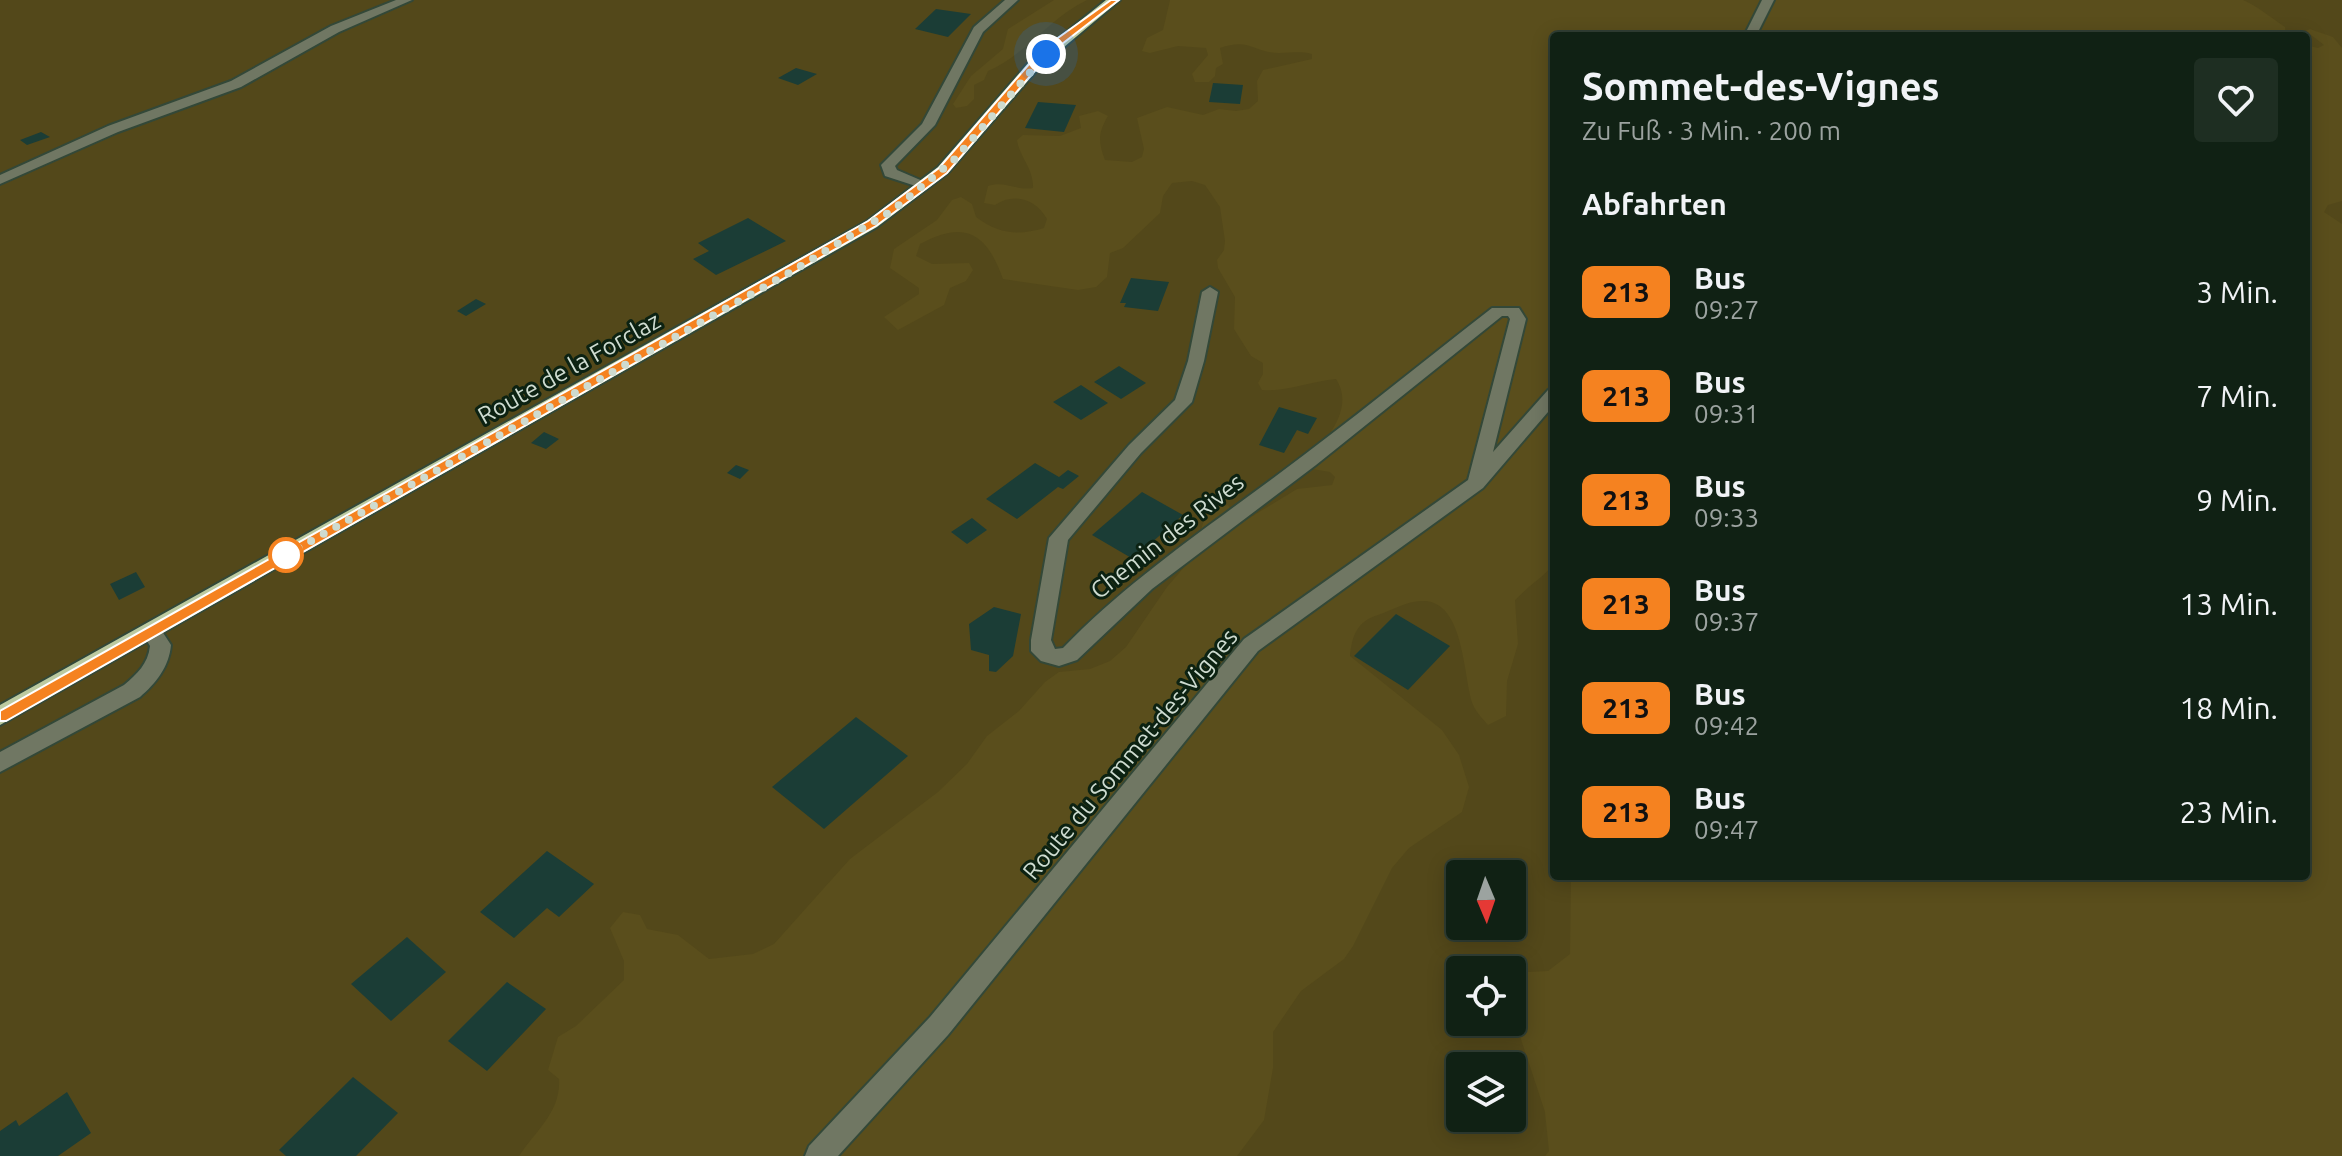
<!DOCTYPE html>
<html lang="de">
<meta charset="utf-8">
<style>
:root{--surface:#102114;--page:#1e2e22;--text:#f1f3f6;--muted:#9ca3a0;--line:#303e34}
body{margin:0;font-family:Ubuntu,sans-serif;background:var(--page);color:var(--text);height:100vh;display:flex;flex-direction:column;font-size:30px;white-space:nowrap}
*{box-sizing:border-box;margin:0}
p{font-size:26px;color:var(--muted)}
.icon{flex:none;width:44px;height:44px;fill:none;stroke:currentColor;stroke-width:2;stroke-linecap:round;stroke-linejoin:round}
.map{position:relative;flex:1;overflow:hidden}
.side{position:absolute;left:1550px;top:32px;width:760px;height:848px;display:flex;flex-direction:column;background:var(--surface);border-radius:8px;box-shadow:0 4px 20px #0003,0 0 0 2px var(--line)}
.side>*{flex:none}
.badge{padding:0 16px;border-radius:12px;font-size:28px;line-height:52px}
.needle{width:52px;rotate:178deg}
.tools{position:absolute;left:1446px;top:860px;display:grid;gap:16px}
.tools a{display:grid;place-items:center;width:80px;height:80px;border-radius:8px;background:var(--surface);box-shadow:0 4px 20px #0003,0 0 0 2px var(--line);font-size:40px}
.you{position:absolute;width:40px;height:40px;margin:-20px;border:6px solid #fff;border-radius:50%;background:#1a73e8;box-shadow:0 0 0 12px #1a73e833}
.map>.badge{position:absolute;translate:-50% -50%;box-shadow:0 0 0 4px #fff}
h2{padding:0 32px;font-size:30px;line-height:72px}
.round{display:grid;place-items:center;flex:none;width:84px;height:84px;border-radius:8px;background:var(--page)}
.headline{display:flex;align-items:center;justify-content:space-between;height:136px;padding:0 32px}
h1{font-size:38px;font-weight:600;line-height:60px}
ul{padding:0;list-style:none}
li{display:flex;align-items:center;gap:24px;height:104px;padding:0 32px}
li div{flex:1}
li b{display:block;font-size:30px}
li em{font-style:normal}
li .badge{min-width:88px;font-weight:700;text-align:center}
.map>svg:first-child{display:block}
.green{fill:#53481a;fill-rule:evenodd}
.forest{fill:#5a4e1c}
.building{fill:#1b3d36}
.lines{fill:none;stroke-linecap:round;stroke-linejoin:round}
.minor-casing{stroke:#334838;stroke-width:4}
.major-casing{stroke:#334838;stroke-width:4}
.minor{fill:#707763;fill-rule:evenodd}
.major{fill:#bccaa0;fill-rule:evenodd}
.line{fill:#f58220;stroke:#fff;stroke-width:2}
.walk{stroke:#cedbd0;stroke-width:8;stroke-dasharray:0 14.4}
.stop-dot{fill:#fff;stroke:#f58220;stroke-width:4}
.labels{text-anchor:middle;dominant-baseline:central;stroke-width:6;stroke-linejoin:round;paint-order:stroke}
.street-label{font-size:24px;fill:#cedbd0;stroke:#0c2212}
</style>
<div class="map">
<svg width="2342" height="1156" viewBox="0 0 2342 1156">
<rect width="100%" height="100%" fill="#162c1b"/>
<!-- green -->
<path class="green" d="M0,0H2342V1156H0ZM1554,36H2306V876H1554ZM1460,874H1512V926H1460ZM1460,970H1512V1022H1460ZM1460,1066H1512V1118H1460Z"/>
<!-- forest -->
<g class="forest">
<path d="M1054,0H1087C1049,18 1026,55 988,71L984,80L974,85V99L967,106L956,108L953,104L971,76L1003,49L1008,29Z"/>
<path d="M1170,0H2243C2259,7 2270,17 2285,27L2286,36H1554V517L1551,521C1559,578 1551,564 1515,600L1518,644L1507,681L1506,716L1488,725C1483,719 1476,712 1473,705C1463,678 1465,602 1424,601C1408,600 1393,610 1378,615C1357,621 1352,636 1350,656L1442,730L1459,755L1469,787L1462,812L1409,848L1392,868L1353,946L1344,959L1301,991L1273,1032V1068L1264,1120L1237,1156H519C536,1130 561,1112 559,1079L548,1070L558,1037L576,1026L624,980V961L610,928L623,912L640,915L647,929L678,935L709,959L753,954L774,944L850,859L938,792L967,764L987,736L1019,711L1045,682L1059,672L1090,669L1110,661L1126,647L1167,587L1200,549C1200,526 1202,511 1228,505L1231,511L1223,534L1297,489L1332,485L1335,477L1330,472L1300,467C1321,446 1357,411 1336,379C1312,381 1286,392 1262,390L1258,383L1263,374V363L1251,356L1234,329L1235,297L1218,268L1217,260L1224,250L1225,241L1220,207L1205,185L1192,181L1172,183L1163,196L1160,213L1123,248L1110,253L1107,277L1096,287L1078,290L1003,279C987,234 966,219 920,244L916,256L932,264L969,263L973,270L966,281L950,288L944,305L898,330L884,317L919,294V288L890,268L894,249L937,220L952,200L961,197L972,204L976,217C999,234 1018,236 1044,228L1047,219C1036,199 1014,192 995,205L984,203L988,186C1004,180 1016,191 1033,188C1034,169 1019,156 1017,140L1023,135L1060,136L1081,128L1079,116L1098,111L1108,116C1098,133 1098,141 1105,160L1132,162L1142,157L1144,149L1137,118L1167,107L1203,115L1219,109L1236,111L1249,109L1258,101L1257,81L1263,70L1312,59V54C1299,51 1292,53 1279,53C1255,53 1249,37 1220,48L1223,64L1216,68L1215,76L1209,82H1195L1192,74L1208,55L1206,48L1178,46L1150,53L1142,51L1147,38L1163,30Z"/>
<path d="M2310,29L2333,37L2342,48V201L2328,205L2324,212L2342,224V1156H1545L1549,1151L1545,1112L1512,1012V973L1548,971L1570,954L1571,876H2306V45L2318,48L2324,45L2306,31Z"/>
</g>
<!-- building -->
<g class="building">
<path d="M936,9L971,14L948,37L915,29Z"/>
<path d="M796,68L817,74L798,85L778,78Z"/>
<path d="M1213,83L1243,85L1240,104L1209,102Z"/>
<path d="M1038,102L1076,105L1064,132L1025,128Z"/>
<path d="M41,132L50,137L27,145L20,140Z"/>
<path d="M748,218L786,241L716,275L693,259L709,251L698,243Z"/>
<path d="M1131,278L1169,282L1158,311L1124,307L1126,303H1120Z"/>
<path d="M476,299L486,304L466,316L457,311Z"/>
<path d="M1119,366L1146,383L1121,399L1094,382Z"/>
<path d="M1081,385L1108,403L1081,420L1053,402Z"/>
<path d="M1279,407L1317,418L1308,434L1297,430L1284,453L1259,445Z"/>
<path d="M544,432L559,439L546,449L531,443Z"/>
<path d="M1035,463L1059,477L1068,470L1079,476L1063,489L1058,487L1017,519L986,499Z"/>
<path d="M736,465L749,470L740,479L727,473Z"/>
<path d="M1142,492L1183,515L1133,559L1092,535Z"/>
<path d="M972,518L987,530L967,544L951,532Z"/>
<path d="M136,572L145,587L119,600L110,584Z"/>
<path d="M994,607L1021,614L1013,656L996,672L989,671V655L971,650L969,624Z"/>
<path d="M1396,614L1450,646L1408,690L1354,656Z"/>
<path d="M856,717L908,756L824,829L772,787Z"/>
<path d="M547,851L594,884L559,917L547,908L514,938L480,912Z"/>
<path d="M407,937L446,972L391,1021L351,984Z"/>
<path d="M507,982L546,1009L487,1071L448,1041Z"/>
<path d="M353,1077L398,1113L356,1156H286L279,1150Z"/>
<path d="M67,1092L91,1133L58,1156H0V1131L16,1120L19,1126Z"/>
</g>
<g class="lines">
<defs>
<g id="minor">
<path d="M396,0H412L339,32L241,87L118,132L0,184V175L108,126L231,81L331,26Z"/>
<path d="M1005,0H1018L983,32L935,125L895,166L897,170L932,185L925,189L885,176L881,165L922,124L974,27Z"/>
<path d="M1762,0H1774L1756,36H1744Z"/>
<path d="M1210,287L1218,292L1204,361L1192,402L1141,453L1068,540L1051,640L1055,649L1063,648C1127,582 1202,531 1276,476C1349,422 1420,364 1492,308H1519L1526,319L1493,452L1548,390L1554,388V405L1483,488L1258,651L948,1035L838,1156H805L809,1146L930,1017L1244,639L1468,480L1510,319L1508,316H1502L1316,465L1152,589L1077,660L1059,666L1041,661L1031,651V640L1049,538L1129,445L1175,400L1188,361L1202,292Z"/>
<path d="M151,623L158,625L171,645C169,667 156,683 140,697L0,772V752L124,685C137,674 148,664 150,646L141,631L144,625Z"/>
</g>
<path id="major" d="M1106,0H1120L1039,68L948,173L877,227L0,725V705L867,221L938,167L1029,62Z"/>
</defs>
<!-- minor casing -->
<use href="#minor" class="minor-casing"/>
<!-- major casing -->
<use href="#major" class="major-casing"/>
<!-- minor -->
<use href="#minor" class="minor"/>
<!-- major -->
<use href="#major" class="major"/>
</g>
<!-- line -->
<path class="line" d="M1111,0H1119L1062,44L1038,67L947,173L876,226L6,721H0V711L868,221L939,168L1030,63L1055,40Z"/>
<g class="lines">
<!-- walk -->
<path class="walk" d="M286,555L789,273L893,210L955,159L1046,54"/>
</g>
<!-- markers -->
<circle class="stop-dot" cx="286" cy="555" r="16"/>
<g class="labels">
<!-- street labels -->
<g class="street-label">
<text transform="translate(569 368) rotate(-29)">Route de la Forclaz</text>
<text transform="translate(1167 536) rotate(-38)">Chemin des Rives</text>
<text transform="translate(1130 754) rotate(-50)">Route du Sommet-des-Vignes</text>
</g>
</g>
</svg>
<div class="tools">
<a><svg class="needle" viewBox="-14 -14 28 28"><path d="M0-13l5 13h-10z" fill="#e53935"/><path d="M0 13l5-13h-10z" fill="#9ca3a0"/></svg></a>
<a><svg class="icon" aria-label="locate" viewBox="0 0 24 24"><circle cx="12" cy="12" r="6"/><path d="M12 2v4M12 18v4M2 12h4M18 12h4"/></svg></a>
<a><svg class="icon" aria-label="layers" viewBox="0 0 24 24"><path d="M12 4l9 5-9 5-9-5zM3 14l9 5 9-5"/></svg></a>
</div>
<div class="you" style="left:1046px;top:54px"></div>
<section class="side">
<div class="headline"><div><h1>Sommet-des-Vignes</h1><p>Zu Fuß · 3 Min. · 200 m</p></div><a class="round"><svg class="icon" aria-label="heart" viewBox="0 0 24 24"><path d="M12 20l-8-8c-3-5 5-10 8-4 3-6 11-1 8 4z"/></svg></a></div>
<h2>Abfahrten</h2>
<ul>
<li><span class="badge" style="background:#f58220;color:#111">213</span><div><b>Bus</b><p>09:27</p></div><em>3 Min.</em></li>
<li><span class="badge" style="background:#f58220;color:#111">213</span><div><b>Bus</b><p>09:31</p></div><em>7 Min.</em></li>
<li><span class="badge" style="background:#f58220;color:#111">213</span><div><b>Bus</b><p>09:33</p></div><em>9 Min.</em></li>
<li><span class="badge" style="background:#f58220;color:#111">213</span><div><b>Bus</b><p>09:37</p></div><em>13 Min.</em></li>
<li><span class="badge" style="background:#f58220;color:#111">213</span><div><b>Bus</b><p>09:42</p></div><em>18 Min.</em></li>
<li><span class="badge" style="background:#f58220;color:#111">213</span><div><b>Bus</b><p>09:47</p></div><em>23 Min.</em></li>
</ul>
</section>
</div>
